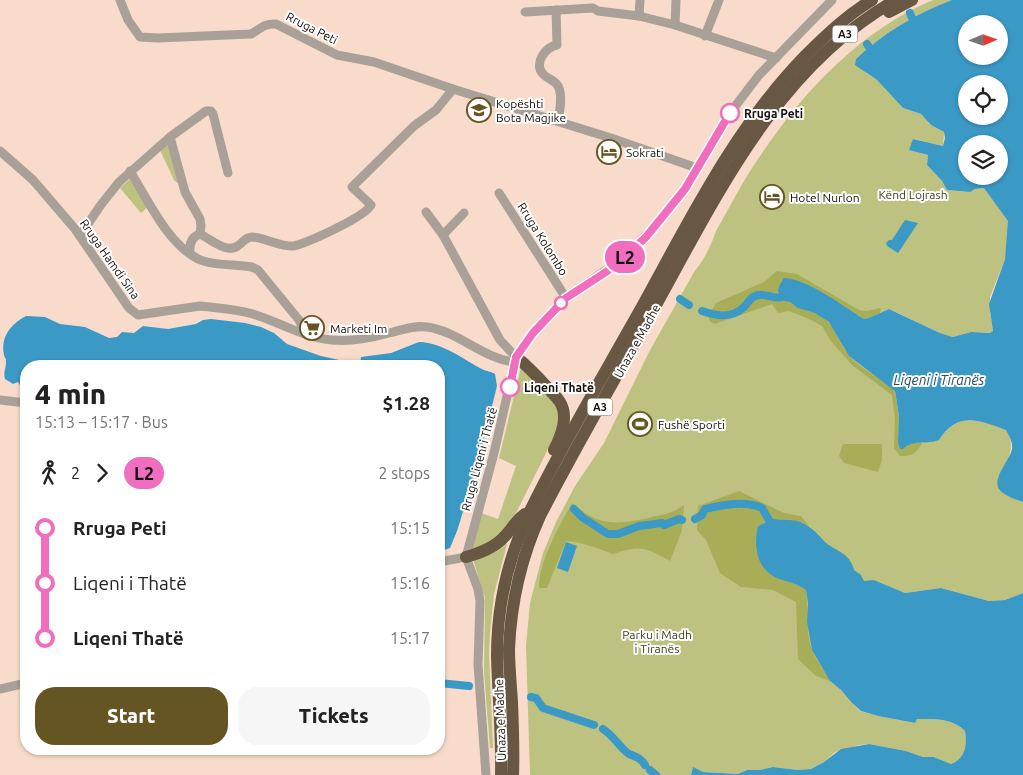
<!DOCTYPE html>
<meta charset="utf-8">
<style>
:root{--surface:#fff;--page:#f6f6f6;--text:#222;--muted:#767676;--accent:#645522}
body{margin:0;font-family:Ubuntu,sans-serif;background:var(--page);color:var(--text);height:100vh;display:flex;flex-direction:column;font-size:19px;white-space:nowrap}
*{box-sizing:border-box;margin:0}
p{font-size:16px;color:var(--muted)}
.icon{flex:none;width:28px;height:28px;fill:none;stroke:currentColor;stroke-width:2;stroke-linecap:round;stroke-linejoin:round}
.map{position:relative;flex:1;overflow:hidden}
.side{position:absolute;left:20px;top:360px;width:425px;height:395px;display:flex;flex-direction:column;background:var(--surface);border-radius:20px;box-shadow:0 1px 4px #0004}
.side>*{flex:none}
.badge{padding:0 10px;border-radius:16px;font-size:18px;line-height:32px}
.needle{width:32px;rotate:88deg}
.tools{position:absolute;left:958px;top:15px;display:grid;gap:10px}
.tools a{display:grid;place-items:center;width:50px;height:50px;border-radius:50%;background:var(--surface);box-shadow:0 1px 4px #0004;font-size:25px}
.map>.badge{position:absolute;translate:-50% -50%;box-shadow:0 0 0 2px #fff}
.legs{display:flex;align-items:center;gap:8px;height:55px;padding:0 15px;font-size:16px}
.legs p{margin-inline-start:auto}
.summary{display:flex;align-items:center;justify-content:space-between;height:85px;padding:0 15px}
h1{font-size:28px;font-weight:800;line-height:38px}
.cta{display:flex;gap:10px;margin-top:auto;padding:10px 15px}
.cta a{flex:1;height:58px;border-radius:20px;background:var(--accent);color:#fff;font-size:20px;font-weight:800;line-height:58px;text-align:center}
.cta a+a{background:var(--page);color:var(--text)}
ul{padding:0 15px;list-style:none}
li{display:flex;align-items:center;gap:18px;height:55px;font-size:19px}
li i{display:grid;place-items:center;width:8px;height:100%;margin:0 6px;background:currentColor}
li i::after{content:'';width:12px;height:12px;margin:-6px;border:4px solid;border-radius:50%;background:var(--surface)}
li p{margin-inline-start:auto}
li:first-child i{background:linear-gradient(#0000 50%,currentColor 0)}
li:last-child i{background:linear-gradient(currentColor 50%,#0000 0)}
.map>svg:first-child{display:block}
.green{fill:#bec281}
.forest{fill:#a8ad58}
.water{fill:#3b99c6;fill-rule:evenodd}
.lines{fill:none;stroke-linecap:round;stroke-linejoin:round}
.canal{stroke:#3b99c6;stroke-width:8}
.minor{stroke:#a9a197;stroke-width:9}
.highway{stroke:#685843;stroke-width:12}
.line-1-casing{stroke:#fff;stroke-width:11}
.line-1{stroke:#f06ebd;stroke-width:8}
.stop-1-dot{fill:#fff;stroke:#f06ebd;stroke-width:2.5}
.labels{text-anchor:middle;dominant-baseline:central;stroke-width:4;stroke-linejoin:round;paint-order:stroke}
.shield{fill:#fff;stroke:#5c5652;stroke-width:1}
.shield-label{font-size:11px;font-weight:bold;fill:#160d08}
.street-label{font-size:12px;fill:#160d08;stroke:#fff}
.poi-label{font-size:12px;fill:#160d08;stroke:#fff;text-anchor:start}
.stop-label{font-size:12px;font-weight:bold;fill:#160d08;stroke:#fff;text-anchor:start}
.park-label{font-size:12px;fill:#3b3d19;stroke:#fff}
.water-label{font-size:14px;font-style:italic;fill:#244c5f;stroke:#fff}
</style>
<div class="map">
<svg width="1023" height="775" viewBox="0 0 1023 775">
<rect width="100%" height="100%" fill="#f8dbcb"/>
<!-- green -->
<g class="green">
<path d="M933,0H952C917,13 883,33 856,59L866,73L877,80L903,108L921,114L931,125L944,132L943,146L914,139L909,150L928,155L927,165L942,181L947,190L969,192L975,189L985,188L1008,221L1009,226L1005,259L990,297V311L993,331L990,333L971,332L953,337L940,333L894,311L889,309L880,313L890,386L907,445L939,440C958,411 978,420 1007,430C1016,450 1008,460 998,478L1004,494L1023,502V593L1005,600L989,601L941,588L905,593L874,580L830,681L841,690L852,703L860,711L878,716L914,723L917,719C935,719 952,718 965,731C967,744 966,758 951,764L934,757H923L906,751L869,744L859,745L835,752L824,762L811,769L798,770L773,767L760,770H747L738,774L703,772L693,768L691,775H530L526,646L530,603L543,553L556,522L575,486L604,443L649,352L694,272C704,260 711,246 716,231C730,207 742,182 758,159C802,93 859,31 933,0Z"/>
<path d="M165,145H168L179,180L177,183L174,180L160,150Z"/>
<path d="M130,179L149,206L141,213L120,188Z"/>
<path d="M521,367L559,405L557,431L514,517L494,594L490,632L489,654L493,748H490L484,672L485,598L472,556L473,542L481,513L498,519L516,466L499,458Z"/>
</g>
<!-- forest -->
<g class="forest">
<path d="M777,271L797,274L859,310L867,311L881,308L880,313L869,318L864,319L826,295L779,292C792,311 810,306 826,320C836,328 840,345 849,356C862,370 881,378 895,391L899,417L898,442C909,445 913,441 922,443C916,454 912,456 900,456L894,448L895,419L892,395L853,366L830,340L822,326L809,319L789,311L778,313L772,304L715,324L710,322L708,316L716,303L764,282Z"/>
<path d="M843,444H882V460L878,472L844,463L839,456Z"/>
<path d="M739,491L784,513L801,516L809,526C791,518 757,511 756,539C755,549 757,553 762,561C764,565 767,572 770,574C778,581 794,581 806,590C809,610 805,631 812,650C816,661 825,671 830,681L816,676L798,659L796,602L773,590L741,587L720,573L706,540L697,530L698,506Z"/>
<path d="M572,503C599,527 618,525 652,517C668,513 669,515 684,505L682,530L670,561C644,547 642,545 613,554C597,548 582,542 566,541L547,588H539C538,563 560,525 572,503Z"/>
</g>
<!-- water -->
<g class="water">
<path d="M952,0H1023V502C1015,499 1004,496 999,489C992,478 1010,460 1012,449C1013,442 1009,436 1006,430C978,420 958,411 939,440C926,445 913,439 903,449H900L898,442L899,417L895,391L849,356L829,322L815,313L798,308L790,302L785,301L778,292L779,286L784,278C808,279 843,306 864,319L869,318L889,309L940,333L953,337L971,332L990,333L993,331L989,304L1005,259L1008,221L984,188L975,189L970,192L947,190L942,181L927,165L928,155L909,150L913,139L943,146L945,138L944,132L931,125L921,114L903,108L877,80L855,65L856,59C883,33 917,13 952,0ZM966,24H999V56H966ZM966,84H999V116H966ZM966,144H999V176H966Z"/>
<path d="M905,220L918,223L898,253L887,246L886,243L889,240H892Z"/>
<path d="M26,316L45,317L60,324L85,327L109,338L117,337L122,332L134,333L143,326L168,329L196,324L203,320L211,319L245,323L261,327L274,333L287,344L321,356L339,360L338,366H26V389L21,387L18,382L13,384L5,379C3,373 6,368 6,363C6,355 6,362 4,355C0,337 11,324 26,316Z"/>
<path d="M419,342C444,343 462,359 484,370C488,372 491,371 495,374L497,386L477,467L457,531L450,548L439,552V366H360L361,357L391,353Z"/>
<path d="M773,519C781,520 792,519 800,522C810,526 817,533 824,541C834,551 850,552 854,570L861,575L864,581L874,580L905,593L941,588L989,601L1005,600L1023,593V775H691L693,767L703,772L738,774L747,770H760L773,767L798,770L811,769L824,762L841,749L869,744L906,751L923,757H934L951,764C966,758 967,744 965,731C952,718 935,719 917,719L915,723L878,716L861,711L852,703L841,690L830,681L812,650L807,622L808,603L806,590C794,581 778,581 770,574C755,562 754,542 758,526Z"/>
<path d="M566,542L577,546L568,572L557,568Z"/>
</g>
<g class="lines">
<!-- canal -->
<g class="canal">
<path d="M910,13L912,18"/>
<path d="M867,44L869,47"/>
<path d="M680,299L689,305"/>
<path d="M702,311C716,316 732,319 744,307C748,303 750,298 755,296C764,292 773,300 783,297"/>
<path d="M574,509L583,518L608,534H618L639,526L662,523L664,525L679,519L682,520"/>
<path d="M695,519L702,515L705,509C723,505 745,500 762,508L769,520"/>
<path d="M439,683L469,686"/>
<path d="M531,697L536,698L543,708L594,725"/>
<path d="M603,729C614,736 619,747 629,754C636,757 641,758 645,765"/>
<path d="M650,770L656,775"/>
</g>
<!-- minor -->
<g class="minor">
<path d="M120,0L128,20L140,37L158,38L251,34C260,29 265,23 276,24L337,55L374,62L453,89L611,138L697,168"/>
<path d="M556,10L557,45C546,47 533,63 543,74C547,79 554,79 558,86C563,95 560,110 558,120"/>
<path d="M525,12L593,8L598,11L639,16L675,25L776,58"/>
<path d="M639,16L640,0"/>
<path d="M675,25L676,0"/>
<path d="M705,36L719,0"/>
<path d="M170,137L185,192L200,219L201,226L200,234"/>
<path d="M0,151L33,180L75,229L129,308L138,315L200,306C217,308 236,309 253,314C279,322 305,338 332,340C352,342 371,338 389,333C401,330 414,325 427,327C458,331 483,359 515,362"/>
<path d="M130,171C148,200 167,243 198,259C213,266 235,264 252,267L258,270L299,320L302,326L303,333"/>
<path d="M499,193L566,298"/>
<path d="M426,212L443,235L500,340L516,357"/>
<path d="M200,234C211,239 227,255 239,245C243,242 246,237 252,237C267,238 280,247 294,246C309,242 365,217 371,205L352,187L414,126L436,110L453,89"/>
<path d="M443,235L464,213"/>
<path d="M80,236L100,206L119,182L170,137L206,111H211L213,114L228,173"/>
<path d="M190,253C189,244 191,237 200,234"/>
<path d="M0,400L26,403"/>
<path d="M439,562L466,557"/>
<path d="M0,689L26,683"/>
<path d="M486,775L478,665L480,601L478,589L466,557L494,453L516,357L533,333L566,298L626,256L656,225L685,189L730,113L759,75L832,0"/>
</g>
<!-- highway -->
<g class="highway">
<path d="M889,12L912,0"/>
<path d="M516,357C528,366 537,376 547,387C551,392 556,396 560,402C569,417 561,436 554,450"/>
<path d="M466,557C480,553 494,548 504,537C512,529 516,520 525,514"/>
<path d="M501,775C502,735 498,696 497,656C497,606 508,557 530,511C563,443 602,378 639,312C689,222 733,130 805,56C826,35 847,15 872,0"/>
<path d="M513,775C514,751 513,727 512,702C511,685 509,667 509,649C511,602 521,558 540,516C575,448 614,381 651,314C715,199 776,67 896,0"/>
</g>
</g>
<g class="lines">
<defs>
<path id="line-1" d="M510,387L516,357L533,333L566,298L606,272L626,256L646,237L685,189L730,113"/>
</defs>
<!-- line-1 casing -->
<use href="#line-1" class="line-1-casing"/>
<!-- line-1 -->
<use href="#line-1" class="line-1"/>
</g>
<!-- icons -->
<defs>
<symbol id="school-ring" viewBox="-11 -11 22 22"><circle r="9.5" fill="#fff" stroke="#645522" stroke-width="1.5"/><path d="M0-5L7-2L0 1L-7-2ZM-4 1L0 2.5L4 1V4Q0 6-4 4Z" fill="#645522"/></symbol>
<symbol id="hotel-ring" viewBox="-11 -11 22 22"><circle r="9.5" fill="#fff" stroke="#645522" stroke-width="1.5"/><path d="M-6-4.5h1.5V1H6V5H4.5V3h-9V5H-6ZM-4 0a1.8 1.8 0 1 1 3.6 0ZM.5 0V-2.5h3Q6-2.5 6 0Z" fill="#645522"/></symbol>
<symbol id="supermarket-ring" viewBox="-11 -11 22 22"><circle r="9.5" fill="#fff" stroke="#645522" stroke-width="1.5"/><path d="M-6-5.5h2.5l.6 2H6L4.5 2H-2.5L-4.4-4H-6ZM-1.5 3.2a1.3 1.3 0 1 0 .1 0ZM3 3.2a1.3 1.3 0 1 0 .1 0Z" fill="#645522"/></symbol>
<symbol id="stadium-ring" viewBox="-11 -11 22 22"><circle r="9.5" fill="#fff" stroke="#645522" stroke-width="1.5"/><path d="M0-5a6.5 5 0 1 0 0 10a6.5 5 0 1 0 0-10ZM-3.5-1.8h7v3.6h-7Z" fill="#645522"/></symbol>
</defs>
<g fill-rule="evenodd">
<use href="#school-ring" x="465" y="96" width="28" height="28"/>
<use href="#hotel-ring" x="595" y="138" width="28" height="28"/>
<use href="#hotel-ring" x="758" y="183" width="28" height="28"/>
<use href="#supermarket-ring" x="298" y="314" width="28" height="28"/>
<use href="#stadium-ring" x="626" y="410" width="28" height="28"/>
</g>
<!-- markers -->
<g class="stop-1-dot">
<circle cx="730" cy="113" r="9"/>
<circle cx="561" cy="303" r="6"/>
<circle cx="510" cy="387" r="9"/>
</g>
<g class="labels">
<!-- shield labels -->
<g class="shield">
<rect x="832.5" y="25.5" width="25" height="17" rx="4"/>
<rect x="587.5" y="398.5" width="25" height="17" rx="4"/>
</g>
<g class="shield-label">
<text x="845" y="34">A3</text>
<text x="600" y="407">A3</text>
</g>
<!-- street labels -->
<g class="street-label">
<text transform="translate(312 28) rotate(27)">Rruga Peti</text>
<text transform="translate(543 239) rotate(58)">Rruga Kolombo</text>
<text transform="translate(110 259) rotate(55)">Rruga Hamdi Sina</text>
<text transform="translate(637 341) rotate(-61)">Unaza e Madhe</text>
<text transform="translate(479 459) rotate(-75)">Rruga Liqeni i Thatë</text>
<text transform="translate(500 720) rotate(-92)">Unaza e Madhe</text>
</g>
<!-- poi labels -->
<g class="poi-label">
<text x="496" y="103">Kopështi<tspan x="496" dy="14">Bota Magjike</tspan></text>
<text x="626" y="152">Sokrati</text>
<text x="790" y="197">Hotel Nurlon</text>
<text x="330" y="328">Marketi Im</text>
<text x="658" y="424">Fushë Sporti</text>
</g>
<!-- stop labels -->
<g class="stop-label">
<text x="744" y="113">Rruga Peti</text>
<text x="524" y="387">Liqeni Thatë</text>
</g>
<!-- park labels -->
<g class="park-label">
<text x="913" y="194">Kënd Lojrash</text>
<text x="657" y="634">Parku i Madh<tspan x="657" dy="14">i Tiranës</tspan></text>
</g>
<!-- water labels -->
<g class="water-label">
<text x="939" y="380">Liqeni i Tiranës</text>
</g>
</g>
</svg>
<div class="tools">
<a><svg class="needle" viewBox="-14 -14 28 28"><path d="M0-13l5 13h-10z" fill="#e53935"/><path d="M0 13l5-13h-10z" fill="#767676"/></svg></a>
<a><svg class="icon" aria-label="locate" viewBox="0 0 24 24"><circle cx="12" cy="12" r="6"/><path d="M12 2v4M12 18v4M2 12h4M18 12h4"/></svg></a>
<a><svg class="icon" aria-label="layers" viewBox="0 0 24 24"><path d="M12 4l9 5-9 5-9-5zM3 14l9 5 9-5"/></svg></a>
</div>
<b class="badge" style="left:625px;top:257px;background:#f06ebd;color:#111">L2</b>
<section class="side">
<div class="summary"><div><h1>4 min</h1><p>15:13 – 15:17 · Bus</p></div><b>$1.28</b></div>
<div class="legs"><svg class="icon" aria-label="walk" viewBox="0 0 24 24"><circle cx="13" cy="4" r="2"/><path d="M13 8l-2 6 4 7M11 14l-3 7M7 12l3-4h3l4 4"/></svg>2<svg class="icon" aria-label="forward" viewBox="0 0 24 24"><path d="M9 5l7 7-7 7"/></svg><b class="badge" style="background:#f06ebd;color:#111">L2</b><p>2 stops</p></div>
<ul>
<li><i style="color:#f06ebd"></i><b>Rruga Peti</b><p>15:15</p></li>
<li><i style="color:#f06ebd"></i><span>Liqeni i Thatë</span><p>15:16</p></li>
<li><i style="color:#f06ebd"></i><b>Liqeni Thatë</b><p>15:17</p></li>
</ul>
<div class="cta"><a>Start</a><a>Tickets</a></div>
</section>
</div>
